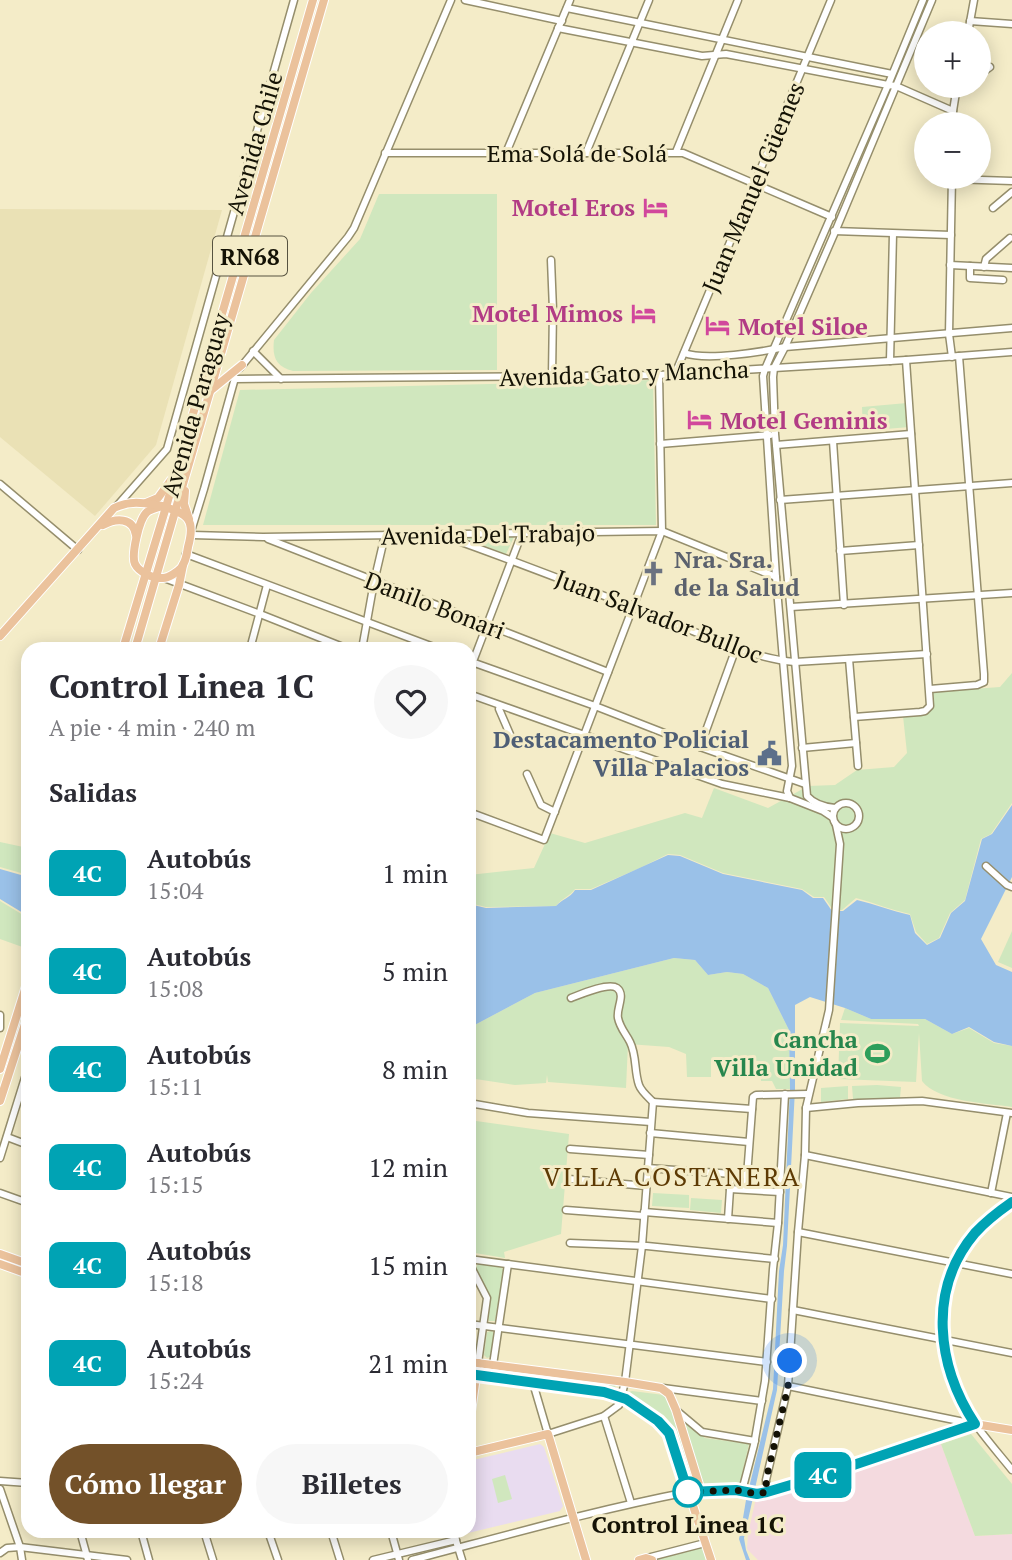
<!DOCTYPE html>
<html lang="es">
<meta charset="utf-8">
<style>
:root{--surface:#fff;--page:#f7f7f7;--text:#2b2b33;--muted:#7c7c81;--accent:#735129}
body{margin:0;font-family:"PT Serif",serif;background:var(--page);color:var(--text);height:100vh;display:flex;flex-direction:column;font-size:26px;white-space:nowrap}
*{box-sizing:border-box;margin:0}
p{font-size:23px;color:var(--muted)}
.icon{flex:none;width:38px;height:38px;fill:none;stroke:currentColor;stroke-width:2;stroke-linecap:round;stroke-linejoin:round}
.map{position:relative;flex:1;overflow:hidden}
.sheet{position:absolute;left:21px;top:642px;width:455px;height:896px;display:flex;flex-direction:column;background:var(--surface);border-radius:21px;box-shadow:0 4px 18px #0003}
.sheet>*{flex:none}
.badge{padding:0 14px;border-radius:10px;font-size:24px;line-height:46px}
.buttons{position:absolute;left:914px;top:21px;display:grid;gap:14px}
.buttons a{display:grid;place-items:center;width:77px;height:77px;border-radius:50%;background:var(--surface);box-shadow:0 4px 18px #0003;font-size:35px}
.you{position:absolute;width:35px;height:35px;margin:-18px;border:5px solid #fff;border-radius:50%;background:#1a73e8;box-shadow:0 0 0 10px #1a73e833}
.map>.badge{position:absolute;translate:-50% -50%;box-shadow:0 0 0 4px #fff}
h2{padding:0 28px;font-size:26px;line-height:63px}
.round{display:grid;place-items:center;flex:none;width:74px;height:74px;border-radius:37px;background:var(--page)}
.summary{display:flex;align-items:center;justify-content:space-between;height:119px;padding:0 28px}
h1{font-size:33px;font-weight:700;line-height:52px}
.cta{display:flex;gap:14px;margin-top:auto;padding:14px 28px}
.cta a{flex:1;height:80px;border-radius:42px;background:var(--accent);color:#fff;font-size:28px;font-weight:700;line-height:80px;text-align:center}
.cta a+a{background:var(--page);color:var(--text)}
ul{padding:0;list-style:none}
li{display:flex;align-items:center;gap:21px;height:98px;padding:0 28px}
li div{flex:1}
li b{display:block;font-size:26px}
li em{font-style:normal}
li .badge{min-width:77px;font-weight:700;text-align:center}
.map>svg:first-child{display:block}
.built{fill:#eae1b5}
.industrial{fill:#f4dadf}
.education{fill:#e9dcf0}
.green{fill:#d0e7be}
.water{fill:#9ac1e8}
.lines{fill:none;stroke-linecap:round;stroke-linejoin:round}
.minor-casing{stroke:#958e6c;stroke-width:9}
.major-casing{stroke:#fff;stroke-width:10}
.minor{stroke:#fff;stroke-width:6}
.major{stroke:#ebc29c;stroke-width:8}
.line-casing{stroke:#fff;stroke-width:16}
.line{stroke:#00a3b4;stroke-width:10}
.walk{stroke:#141205;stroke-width:7;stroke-dasharray:0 12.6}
.stop-dot{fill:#fff;stroke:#00a3b4;stroke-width:3.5}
.labels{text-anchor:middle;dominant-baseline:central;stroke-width:6;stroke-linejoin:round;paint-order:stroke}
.shield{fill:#f4ecc8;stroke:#575340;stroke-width:2}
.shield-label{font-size:23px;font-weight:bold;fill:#141205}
.street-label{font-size:24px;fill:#141205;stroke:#f4ecc8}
.hotel-label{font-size:24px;font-weight:bold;fill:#b23c85;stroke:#f4ecc8;text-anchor:end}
.worship-label{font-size:24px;font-weight:bold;fill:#5b616d;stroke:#f4ecc8;text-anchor:start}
.service-label{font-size:24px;font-weight:bold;fill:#4e5e75;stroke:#f4ecc8;text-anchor:end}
.leisure-label{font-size:24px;font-weight:bold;fill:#27864d;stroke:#f4ecc8;text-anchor:end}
.stop-label{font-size:24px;font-weight:bold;fill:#141205;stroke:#f4ecc8}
.neighbourhood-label{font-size:26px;letter-spacing:2px;fill:#5d3a04;stroke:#f4ecc8}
</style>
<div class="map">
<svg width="1012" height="1560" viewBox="0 0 1012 1560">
<rect width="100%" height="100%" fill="#f4ecc8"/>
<!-- built -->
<path class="built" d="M0,209L222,210L156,445L95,516L0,437Z"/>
<!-- industrial -->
<path class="industrial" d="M941,1444L975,1536L1012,1534V1560H758L747,1549L748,1534L756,1498L762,1493L892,1452L895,1458Z"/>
<!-- education -->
<path class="education" d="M540,1444L544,1447L563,1506L560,1511L464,1534L460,1533V1531H469V1461Z"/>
<!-- green -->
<g class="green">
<path d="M379,194H497V370L293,371C276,367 272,357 274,340L311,293L360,239Z"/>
<path d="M653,380L656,525H203L240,390Z"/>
<path d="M907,403L909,427L863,431L862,407Z"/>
<path d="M466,536L514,537L506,554L465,538Z"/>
<path d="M1012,673V803L991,834L981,839L965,900L950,913L939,938L927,944L916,932L910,914C891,910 875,903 856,898L842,910H833L824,897H814L802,889L723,873L680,855L668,854L640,868L591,889H575C569,897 562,898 556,906L486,907L469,903V875L534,868L550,833L585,843L685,813L702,818L714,788L768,808L808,786L835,785L857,770L894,767L907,753L903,716L923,715L934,706L933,692L1000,687Z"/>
<path d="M0,842L28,848V875L0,867Z"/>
<path d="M0,901L28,918V949L0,939Z"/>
<path d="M1012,931V968L998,962Z"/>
<path d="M674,958L695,960L708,975L727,972L743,974L768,988L789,1030L790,1089H776L772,1081H761L760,1061L711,1062V1077H687L686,1054L669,1047L628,1044L626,1088L548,1082L547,1075L546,1083L515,1085L469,1078V1028L535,993Z"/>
<path d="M845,1008L871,1019H925L952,1034L969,1028L994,1043L1012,1046V1107C987,1103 938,1102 922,1081L919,1033L916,1082L838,1079L840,1023L919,1026L918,1024L841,1020Z"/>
<path d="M877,1085L901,1087L900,1098L888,1099H853L852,1086Z"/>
<path d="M848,1086V1099L821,1102V1088Z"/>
<path d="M469,1120L569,1134L561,1234L504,1252L505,1258L469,1252Z"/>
<path d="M653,1193L689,1195V1208L652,1206Z"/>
<path d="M691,1198L722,1200L721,1213L690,1210Z"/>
<path d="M478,1264L501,1267L504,1271L495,1321H489L488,1317L490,1295L475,1269Z"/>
<path d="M492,1331L495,1335L492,1356L487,1358L484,1355L487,1332Z"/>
<path d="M501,1370L614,1383L616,1388L611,1390L501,1375L499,1374Z"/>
<path d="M632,1391L664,1395L671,1404L694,1479L692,1481H688L674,1438L629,1398V1392Z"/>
<path d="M685,1423L705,1438L749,1444L739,1487H707L700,1480Z"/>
<path d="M971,1434L1012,1484V1534L975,1536L941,1444Z"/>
<path d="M505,1475L512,1499L498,1503L492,1479Z"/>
<path d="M702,1547L706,1560H659L654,1558Z"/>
</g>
<!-- water -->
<g class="water">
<path d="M1012,805V877L981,939L996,965L1012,972V1046L994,1042L969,1027L952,1034L925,1019H871L845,1008L810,997L795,1005V1089L787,1246L784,1271L777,1390L744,1538L746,1550L750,1560H746L739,1539L741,1530L746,1500L773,1389L779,1271L783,1245L790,1089L789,1030L768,988L743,974L727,972L708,975L695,960L674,958L535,993L469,1028V904L486,908L556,906C562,899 570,898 575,890H591L668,855L680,856L723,874L802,890L813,898H823L832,911H843L857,900C875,904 891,911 910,915L915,933L927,945L940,938L951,913L965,901L982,839L992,834Z"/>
<path d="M0,869L28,877V916L0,899Z"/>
</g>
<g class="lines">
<defs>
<g id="minor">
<path d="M465,0L562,21"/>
<path d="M567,8L892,74"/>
<path d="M970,21L1012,24"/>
<path d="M558,28L702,56L726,54L888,85L896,86L953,111"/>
<path d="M968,33L974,0"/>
<path d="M978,76L990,67"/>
<path d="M952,124L953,111L957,86"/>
<path d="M676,152L738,0"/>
<path d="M385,153H683L832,217"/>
<path d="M506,153L570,0"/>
<path d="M586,153L649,0"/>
<path d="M952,177L949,334L952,357"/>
<path d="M951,179L1012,181"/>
<path d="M993,208L1012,192"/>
<path d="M834,231L951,235"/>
<path d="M551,260L553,310L552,376"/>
<path d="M950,265L1012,268"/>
<path d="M970,266V278L1003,280"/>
<path d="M984,267L986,259L1010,238"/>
<path d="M253,351L281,379"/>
<path d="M684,353C707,361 761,352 785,347L1012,328"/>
<path d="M890,361L893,234"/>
<path d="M240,368L348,237L354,228L451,0"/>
<path d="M675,374L831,0"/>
<path d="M235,379L659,375L906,360L1012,352"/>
<path d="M833,441L844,605"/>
<path d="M660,444L770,435"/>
<path d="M776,445L911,434"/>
<path d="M0,484L78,550"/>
<path d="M780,500L1012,483"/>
<path d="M116,507L167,449L294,0"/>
<path d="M192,528L204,489L235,378"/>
<path d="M192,535L263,537L662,531L776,577"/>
<path d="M444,536C518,562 591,591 664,619C705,636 751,658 795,662L927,654"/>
<path d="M268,539L608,672"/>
<path d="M840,551L919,545"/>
<path d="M186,554L439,649"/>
<path d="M164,578L260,614L348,649"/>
<path d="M791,607L1012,593"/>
<path d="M250,649L267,585"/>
<path d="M362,649L374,582L385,535"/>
<path d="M849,659L858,766"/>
<path d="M469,661L595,706L700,747L805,784"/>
<path d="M469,672L522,533"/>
<path d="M930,689L977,685L984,682V674L959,356"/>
<path d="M469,694L722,784L790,798L823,811L832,817"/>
<path d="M500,706L499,709L512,739"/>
<path d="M854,717L920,712L925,711L930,706L906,360"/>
<path d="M700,747L736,648"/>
<path d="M802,748L856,743"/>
<path d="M469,768V778"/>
<path d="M527,774L541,805L555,812"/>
<path d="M790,798L787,791L792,766L776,577L763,376L765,369L888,85L923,0"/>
<circle cx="846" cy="816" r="13"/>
<path d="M835,808C824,807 814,804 807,796L775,434L773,377L774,368L785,347L835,232L932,0"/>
<path d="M469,812L544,840L662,531L659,375"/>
<path d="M986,866L1007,885L1012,887"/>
<path d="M571,998C581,994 609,982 617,988C626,995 616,1008 618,1018C620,1028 626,1034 630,1042C637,1056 634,1071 639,1085C641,1091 648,1097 653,1102"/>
<path d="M0,1015V1028"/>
<path d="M653,1102L752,1109"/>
<path d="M469,1103L528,1113L651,1122"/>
<path d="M806,1108L858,1103L922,1101L1012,1113"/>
<path d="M650,1133L749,1142"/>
<path d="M7,1137L28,1145"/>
<path d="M570,1149L649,1155"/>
<path d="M805,1155L1012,1197"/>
<path d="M0,1158L28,1068"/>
<path d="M647,1168L747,1175"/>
<path d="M569,1179L646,1186"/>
<path d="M730,1189L780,1192"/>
<path d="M746,1189L753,1097L756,1095L808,1094"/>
<path d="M0,1193L28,1203"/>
<path d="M991,1193L1007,1113"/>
<path d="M1012,1202C960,1241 935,1283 945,1349C948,1369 953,1388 963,1406C977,1429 995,1449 1012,1470"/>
<path d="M566,1210L644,1216"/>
<path d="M644,1212L778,1223"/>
<path d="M728,1219L731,1174"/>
<path d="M798,1232L1012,1274"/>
<path d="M570,1243L647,1246L775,1259"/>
<path d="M469,1259L772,1299"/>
<path d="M469,1263L487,1298L478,1363"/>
<path d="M793,1310L1012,1353"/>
<path d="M469,1324L767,1362"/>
<path d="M493,1365L508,1264"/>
<path d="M533,1383L548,1434L604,1416L619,1405L625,1382L642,1246L653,1102"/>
<path d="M788,1386L974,1424"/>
<path d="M663,1388L762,1401"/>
<path d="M677,1411L702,1432L755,1441"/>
<path d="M604,1416L631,1503"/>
<path d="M0,1481L28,1483"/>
<path d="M0,1489L20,1547L22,1560"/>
<path d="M742,1491L754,1445L765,1381L773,1269L778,1223L785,1094"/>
<path d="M767,1492L766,1480L788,1386L798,1232L805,1155L806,1108L829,1010L840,844L836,825"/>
<path d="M80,1531L88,1560"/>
<path d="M141,1531L149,1560"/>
<path d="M204,1531L213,1560"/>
<path d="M268,1531L278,1560"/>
<path d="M331,1531L340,1560"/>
<path d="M391,1531L399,1560"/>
<path d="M453,1531L462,1560"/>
<path d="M0,1553L7,1548L20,1547L127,1560"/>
<path d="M647,1558L705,1543"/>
<path d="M373,1560L456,1540"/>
<path d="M412,1560C504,1536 595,1510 688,1492"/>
</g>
<g id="major">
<path d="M210,391L242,365"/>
<path d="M185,491L184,504L189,519"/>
<path d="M146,503L158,498L171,480"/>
<path d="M162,506C188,514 196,519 188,547C187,554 186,562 181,568C177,572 169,578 163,578C153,579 139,572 135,564C131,555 139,519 147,512C151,509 157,508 162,506Z"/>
<path d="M103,525C116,518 133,517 136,535"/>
<path d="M0,636L114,508C131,500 144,503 162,506"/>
<path d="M123,649L166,507L313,0"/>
<path d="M135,649L324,0"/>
<path d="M159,649L179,585L183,565"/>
<path d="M0,1069L28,980"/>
<path d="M0,1101L28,1015"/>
<path d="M0,1254L28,1264"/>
<path d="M0,1264L28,1274"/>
<path d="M469,1362L625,1382L661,1388L669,1394L676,1410L701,1491"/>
<path d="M469,1374L604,1392L626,1399L658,1421L669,1433L711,1560"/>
<path d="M469,1425L478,1363"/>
<path d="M469,1453L548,1434L586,1560"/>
<path d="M688,1492L736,1490L757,1494L767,1492L821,1476L975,1424L1012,1430"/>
<path d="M639,1560L646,1558L652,1560"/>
</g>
</defs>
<!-- minor casing -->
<use href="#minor" class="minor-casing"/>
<!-- major casing -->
<use href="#major" class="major-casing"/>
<!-- minor -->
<use href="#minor" class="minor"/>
<!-- major -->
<use href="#major" class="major"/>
</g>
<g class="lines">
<defs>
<path id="line" d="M469,1374L604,1392L626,1399L658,1421L669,1433L688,1492L736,1490L757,1494L767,1492L821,1476L975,1424C937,1366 927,1290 975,1233C986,1221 999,1211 1012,1202"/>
</defs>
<!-- line casing -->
<use href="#line" class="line-casing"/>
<!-- line -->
<use href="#line" class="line"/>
<!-- walk -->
<path class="walk" d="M688,1492L736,1490L757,1494L767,1492L766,1480L788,1387L790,1361"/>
</g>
<!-- icons -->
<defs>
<symbol id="hotel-bare" viewBox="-9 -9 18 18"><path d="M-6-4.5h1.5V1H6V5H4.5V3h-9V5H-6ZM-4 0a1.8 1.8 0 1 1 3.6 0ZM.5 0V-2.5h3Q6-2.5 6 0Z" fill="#d1479c" stroke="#f4ecc8" stroke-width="2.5" paint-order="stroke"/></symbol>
<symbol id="church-bare" viewBox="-9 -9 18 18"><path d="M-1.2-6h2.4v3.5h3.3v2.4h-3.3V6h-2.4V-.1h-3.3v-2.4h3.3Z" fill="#6b7280" stroke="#f4ecc8" stroke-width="2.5" paint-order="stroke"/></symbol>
<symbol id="civic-bare" viewBox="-9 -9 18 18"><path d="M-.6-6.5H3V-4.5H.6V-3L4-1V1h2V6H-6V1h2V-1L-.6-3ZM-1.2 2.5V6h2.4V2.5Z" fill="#5c6f8a" stroke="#f4ecc8" stroke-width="2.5" paint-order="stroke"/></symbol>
<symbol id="stadium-bare" viewBox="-9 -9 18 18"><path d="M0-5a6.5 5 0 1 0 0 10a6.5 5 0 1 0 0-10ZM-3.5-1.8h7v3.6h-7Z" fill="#2e9e5b" stroke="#f4ecc8" stroke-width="2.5" paint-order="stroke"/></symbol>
</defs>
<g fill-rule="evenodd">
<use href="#hotel-bare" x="638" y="190" width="35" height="35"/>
<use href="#hotel-bare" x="626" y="296" width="35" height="35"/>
<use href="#hotel-bare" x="700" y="308" width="35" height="35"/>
<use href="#hotel-bare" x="682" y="402" width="35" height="35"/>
<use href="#church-bare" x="636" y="556" width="35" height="35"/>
<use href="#civic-bare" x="752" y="736" width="35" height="35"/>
<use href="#stadium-bare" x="860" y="1036" width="35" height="35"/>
</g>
<!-- markers -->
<circle class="stop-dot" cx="688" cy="1492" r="14"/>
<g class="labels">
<!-- shield labels -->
<rect class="shield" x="213" y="236.5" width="74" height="39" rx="5"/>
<g class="shield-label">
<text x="250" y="256">RN68</text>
</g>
<!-- street labels -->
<g class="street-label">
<text transform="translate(254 143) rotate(-74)">Avenida Chile</text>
<text x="577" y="153">Ema Solá de Solá</text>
<text transform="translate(753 187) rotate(-67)">Juan Manuel Güemes</text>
<text transform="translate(624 373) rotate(-2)">Avenida Gato y Mancha</text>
<text transform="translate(195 405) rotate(-74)">Avenida Paraguay</text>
<text transform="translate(488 534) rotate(-1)">Avenida Del Trabajo</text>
<text transform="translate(435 605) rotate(21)">Danilo Bonari</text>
<text transform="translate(659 616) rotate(21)">Juan Salvador Bulloc</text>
</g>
<!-- hotel labels -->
<g class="hotel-label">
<text x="635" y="207">Motel Eros</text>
<text x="623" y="313">Motel Mimos</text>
<text x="738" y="326" text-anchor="start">Motel Siloe</text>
<text x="720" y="420" text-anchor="start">Motel Geminis</text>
</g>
<!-- worship labels -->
<g class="worship-label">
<text x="674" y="559">Nra. Sra.<tspan x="674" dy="28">de la Salud</tspan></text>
</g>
<!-- service labels -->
<g class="service-label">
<text x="749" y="739">Destacamento Policial<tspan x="749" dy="28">Villa Palacios</tspan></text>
</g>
<!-- leisure labels -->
<g class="leisure-label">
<text x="858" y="1039">Cancha<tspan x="858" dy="28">Villa Unidad</tspan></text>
</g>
<!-- stop labels -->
<g class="stop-label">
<text x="688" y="1524">Control Linea 1C</text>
</g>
<!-- neighbourhood labels -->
<g class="neighbourhood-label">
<text x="672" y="1176">VILLA COSTANERA</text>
</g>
</g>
</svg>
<div class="buttons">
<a>+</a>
<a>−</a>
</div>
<div class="you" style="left:790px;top:1361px"></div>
<b class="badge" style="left:823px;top:1475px;background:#00a3b4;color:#fff">4C</b>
<section class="sheet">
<div class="summary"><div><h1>Control Linea 1C</h1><p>A pie · 4 min · 240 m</p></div><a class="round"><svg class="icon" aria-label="heart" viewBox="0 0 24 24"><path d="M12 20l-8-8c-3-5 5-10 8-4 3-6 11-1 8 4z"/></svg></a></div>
<h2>Salidas</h2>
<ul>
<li><span class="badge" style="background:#00a3b4;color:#fff">4C</span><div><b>Autobús</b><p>15:04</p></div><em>1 min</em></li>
<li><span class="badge" style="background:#00a3b4;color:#fff">4C</span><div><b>Autobús</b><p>15:08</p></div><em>5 min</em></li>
<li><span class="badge" style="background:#00a3b4;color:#fff">4C</span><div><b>Autobús</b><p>15:11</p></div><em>8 min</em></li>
<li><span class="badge" style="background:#00a3b4;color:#fff">4C</span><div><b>Autobús</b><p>15:15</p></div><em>12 min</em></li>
<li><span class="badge" style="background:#00a3b4;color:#fff">4C</span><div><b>Autobús</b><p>15:18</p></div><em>15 min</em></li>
<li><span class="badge" style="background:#00a3b4;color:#fff">4C</span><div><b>Autobús</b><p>15:24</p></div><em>21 min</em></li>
</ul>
<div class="cta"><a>Cómo llegar</a><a>Billetes</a></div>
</section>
</div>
